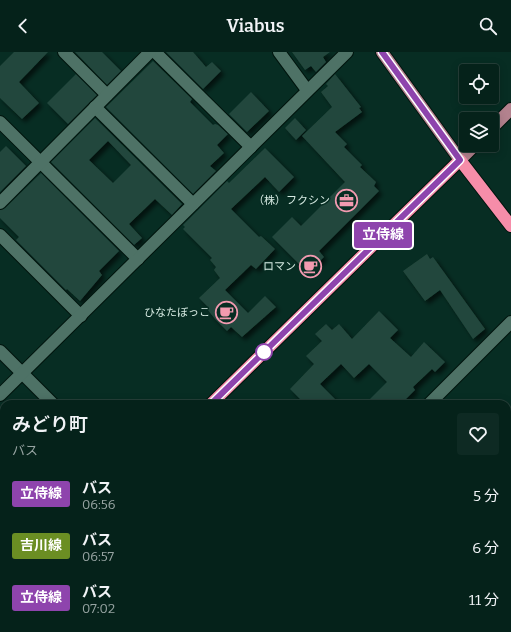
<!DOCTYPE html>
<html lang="ja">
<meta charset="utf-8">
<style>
:root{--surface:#05221a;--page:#0e2a23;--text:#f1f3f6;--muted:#97a4a2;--line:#263f39}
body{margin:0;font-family:Bitter,"Noto Sans JP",serif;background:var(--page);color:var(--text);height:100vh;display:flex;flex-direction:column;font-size:15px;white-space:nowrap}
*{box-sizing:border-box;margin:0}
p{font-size:13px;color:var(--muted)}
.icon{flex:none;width:22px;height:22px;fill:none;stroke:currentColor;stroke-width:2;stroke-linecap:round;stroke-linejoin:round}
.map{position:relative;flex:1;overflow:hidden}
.details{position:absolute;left:0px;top:348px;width:511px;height:232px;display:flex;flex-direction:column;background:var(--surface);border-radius:12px 12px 0 0;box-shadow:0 2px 10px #0003,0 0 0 1px var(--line)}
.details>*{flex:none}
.badge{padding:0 8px;border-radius:3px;font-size:14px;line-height:26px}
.fabs{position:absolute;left:459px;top:12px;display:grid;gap:8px}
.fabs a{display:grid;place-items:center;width:40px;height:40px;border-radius:4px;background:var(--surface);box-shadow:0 2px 10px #0003,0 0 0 1px var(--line);font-size:20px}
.map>.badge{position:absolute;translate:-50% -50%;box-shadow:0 0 0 2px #fff}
.round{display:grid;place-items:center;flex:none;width:42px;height:42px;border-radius:4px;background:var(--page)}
.headline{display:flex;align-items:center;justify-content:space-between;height:68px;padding:0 12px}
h1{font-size:19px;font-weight:600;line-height:30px}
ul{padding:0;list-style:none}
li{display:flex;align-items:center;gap:12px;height:52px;padding:0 12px}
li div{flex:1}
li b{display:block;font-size:15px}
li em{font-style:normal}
li .badge{min-width:44px;font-weight:700;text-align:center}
header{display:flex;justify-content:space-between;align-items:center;height:52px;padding:0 12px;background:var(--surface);font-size:18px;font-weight:600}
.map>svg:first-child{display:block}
.building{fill:#23473c;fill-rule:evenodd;filter:url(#shadow)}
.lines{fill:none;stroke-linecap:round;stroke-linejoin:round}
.minor-casing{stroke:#00140d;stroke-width:14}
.major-casing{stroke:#00140d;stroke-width:14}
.highway-casing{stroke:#00140d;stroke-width:14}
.minor{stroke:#4e7266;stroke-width:12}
.major{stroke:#b3828e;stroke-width:12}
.highway{stroke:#f68da9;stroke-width:12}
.line-casing{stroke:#fff;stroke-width:9}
.line{stroke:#8e44ad;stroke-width:6}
.stop-dot{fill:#fff;stroke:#8e44ad;stroke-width:2}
.labels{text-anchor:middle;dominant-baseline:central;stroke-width:3;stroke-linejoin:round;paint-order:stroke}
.poi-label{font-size:11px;fill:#d6eae2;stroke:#072d23;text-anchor:end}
</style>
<header><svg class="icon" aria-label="back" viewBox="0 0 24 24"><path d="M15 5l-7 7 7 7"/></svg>Viabus<svg class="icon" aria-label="search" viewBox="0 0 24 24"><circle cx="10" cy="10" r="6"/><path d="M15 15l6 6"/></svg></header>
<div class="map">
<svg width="511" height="580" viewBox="0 0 511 580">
<defs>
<filter id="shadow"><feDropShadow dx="3.5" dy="3.5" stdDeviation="2" flood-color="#0009"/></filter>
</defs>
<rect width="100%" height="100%" fill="#072d23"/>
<!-- building -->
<g class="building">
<path d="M14,0H48L19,30L39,51L22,67L0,46V14Z"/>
<path d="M75,0H102L121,19L107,33Z"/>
<path d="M166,0H193L206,15L212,10L221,19L203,37Z"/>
<path d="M292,0H330L323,5L326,10L316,20L311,14L305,18Z"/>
<path d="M153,9L192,47L190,50L213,73L215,72L218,73L228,82L217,93L224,101L210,114L216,119L193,142L106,55Z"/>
<path d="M76,22L97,43L68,72L47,51Z"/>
<path d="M335,22L361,55L359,56L362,60L335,80L347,92L344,95L362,113L360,115L376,130L374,134L379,139L319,199L324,205L308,221L272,185L292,165L301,174L345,130L302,84L332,55L321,40L328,34L326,32Z"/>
<path d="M251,40L269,59L247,80L229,62Z"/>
<path d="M95,66L182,152L172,163L155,147L129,172L142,186L134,193L51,110ZM108,89L131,113L113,131L89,108Z"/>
<path d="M295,66L306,78L296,88L285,76Z"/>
<path d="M6,94L26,114L0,140V100Z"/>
<path d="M265,96L294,125L279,140L265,125L231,157L259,185L261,184L275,197L256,217L251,213L225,238L248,261L265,244L276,255L242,285L231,275L227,279L215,267L207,257L209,256L199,246L220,226L214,218L216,215L210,208L212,206L183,177L185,175L183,173L227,129L229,131Z"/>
<path d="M41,121L119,199L99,219L102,223L80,249L67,237L66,238L16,188L19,185L0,166V158L5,156Z"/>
<path d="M427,202L430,207L433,205L485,277L473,287L440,238L425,249L403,219Z"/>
<path d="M379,259L398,278L390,286L411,305L424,290L445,310L435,320L432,317L413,335L415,338L401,352H365L387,330L369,312L354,326L341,312L320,332L340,352H305L290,337L314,312L306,304L322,289L315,282L326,272L332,278L339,272L352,287Z"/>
</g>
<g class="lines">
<defs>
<g id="minor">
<path d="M64,0L107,43"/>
<path d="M155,0L251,95"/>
<path d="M279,0L307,38"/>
<path d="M95,55L193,152"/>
<path d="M0,70L138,207"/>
<path d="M0,151L150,0"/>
<path d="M0,183L81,264"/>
<path d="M0,299L53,352"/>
<path d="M0,343L347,0"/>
<path d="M429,352L511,270"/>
<path d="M274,576L278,580"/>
<path d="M200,580L204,576"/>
</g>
<g id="major">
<path d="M382,0L460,108L475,93"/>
<path d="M492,76L511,57"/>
</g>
<g id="highway">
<path d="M211,352L460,108L511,174"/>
<path d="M0,562L4,558"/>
</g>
</defs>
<!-- minor casing -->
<use href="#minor" class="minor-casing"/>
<!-- major casing -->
<use href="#major" class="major-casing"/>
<!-- highway casing -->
<use href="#highway" class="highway-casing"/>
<!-- minor -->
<use href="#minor" class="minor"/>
<!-- major -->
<use href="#major" class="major"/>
<!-- highway -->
<use href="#highway" class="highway"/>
</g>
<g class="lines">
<defs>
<path id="line" d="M211,352L460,108L382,0"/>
</defs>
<!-- line casing -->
<use href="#line" class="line-casing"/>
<!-- line -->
<use href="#line" class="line"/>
</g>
<!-- icons -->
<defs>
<symbol id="office-ring" viewBox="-11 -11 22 22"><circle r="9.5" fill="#072d23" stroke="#f29ab0" stroke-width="1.5"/><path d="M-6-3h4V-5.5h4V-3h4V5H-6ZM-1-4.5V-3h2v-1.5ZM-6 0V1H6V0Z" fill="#f29ab0"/></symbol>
<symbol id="cafe-ring" viewBox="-11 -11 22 22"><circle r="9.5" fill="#072d23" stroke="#f29ab0" stroke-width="1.5"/><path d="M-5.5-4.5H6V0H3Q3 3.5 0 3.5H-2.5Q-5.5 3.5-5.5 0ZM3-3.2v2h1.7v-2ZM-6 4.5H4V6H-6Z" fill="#f29ab0"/></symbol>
</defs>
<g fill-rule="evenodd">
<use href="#office-ring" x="334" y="136" width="25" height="25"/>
<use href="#cafe-ring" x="298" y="202" width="25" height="25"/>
<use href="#cafe-ring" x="214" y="248" width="25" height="25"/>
</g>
<!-- markers -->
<circle class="stop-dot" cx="264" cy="300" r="8"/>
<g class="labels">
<!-- poi labels -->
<g class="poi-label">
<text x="330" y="148">（株）フクシン</text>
<text x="296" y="214">ロマン</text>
<text x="210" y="260">ひなたぼっこ</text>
</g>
</g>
</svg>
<div class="fabs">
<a><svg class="icon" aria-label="locate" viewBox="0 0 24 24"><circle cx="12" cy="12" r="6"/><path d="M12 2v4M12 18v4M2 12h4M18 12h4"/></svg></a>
<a><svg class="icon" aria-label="layers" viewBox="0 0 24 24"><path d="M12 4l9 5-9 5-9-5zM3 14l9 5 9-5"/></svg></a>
</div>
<b class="badge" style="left:383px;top:183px;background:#8e44ad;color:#fff">立侍線</b>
<section class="details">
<div class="headline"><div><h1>みどり町</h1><p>バス</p></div><a class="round"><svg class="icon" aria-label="heart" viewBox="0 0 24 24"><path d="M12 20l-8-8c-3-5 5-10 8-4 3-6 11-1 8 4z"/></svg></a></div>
<ul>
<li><span class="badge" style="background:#8e44ad;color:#fff">立侍線</span><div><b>バス</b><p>06:56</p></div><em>5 分</em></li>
<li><span class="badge" style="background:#6b8e23;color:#fff">吉川線</span><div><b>バス</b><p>06:57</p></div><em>6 分</em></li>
<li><span class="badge" style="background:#8e44ad;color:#fff">立侍線</span><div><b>バス</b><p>07:02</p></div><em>11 分</em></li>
</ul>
</section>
</div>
